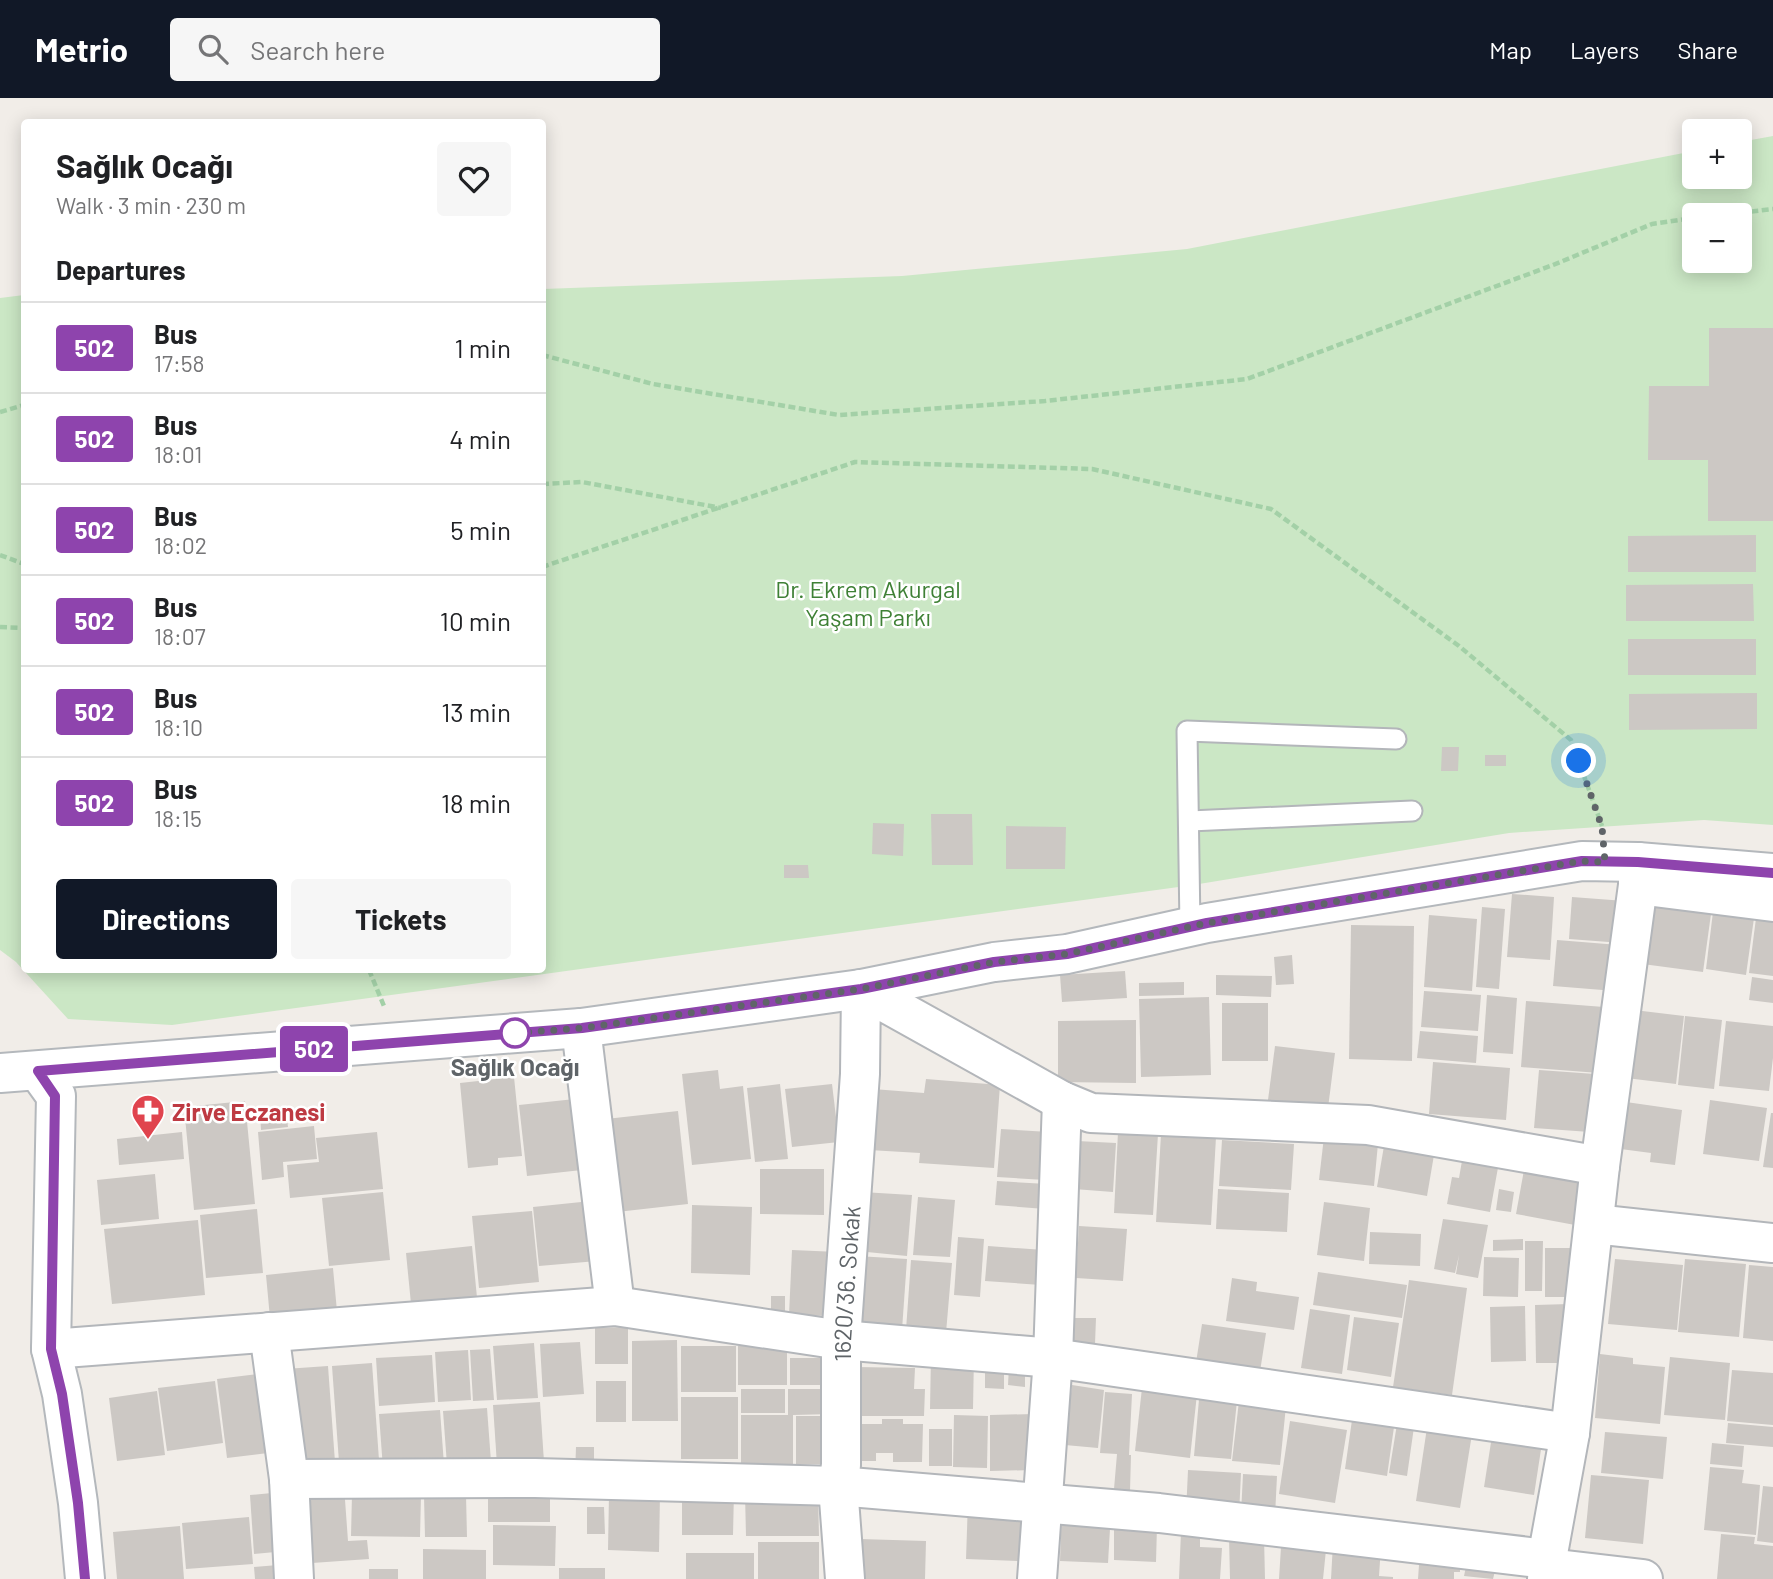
<!DOCTYPE html>
<meta charset="utf-8">
<style>
:root{--surface:#fff;--page:#f6f6f6;--text:#202124;--muted:#757577;--line:#e0e0e0;--accent:#111827}
body{margin:0;font-family:Barlow,sans-serif;background:var(--page);color:var(--text);height:100vh;display:flex;flex-direction:column;font-size:26px;white-space:nowrap}
*{box-sizing:border-box;margin:0}
p{font-size:23px;color:var(--muted)}
.icon{flex:none;width:38px;height:38px;fill:none;stroke:currentColor;stroke-width:2;stroke-linecap:round;stroke-linejoin:round}
.map{position:relative;flex:1;overflow:hidden}
.drawer{position:absolute;left:21px;top:21px;width:525px;height:854px;display:flex;flex-direction:column;background:var(--surface);border-radius:7px;box-shadow:0 4px 18px #0003}
.drawer>*{flex:none}
.badge{padding:0 14px;border-radius:5px;font-size:24px;line-height:46px}
.fabs{position:absolute;left:1682px;top:21px;display:grid;gap:14px}
.fabs a{display:grid;place-items:center;width:70px;height:70px;border-radius:7px;background:var(--surface);box-shadow:0 4px 18px #0003;font-size:35px}
.you{position:absolute;width:35px;height:35px;margin:-18px;border:5px solid #fff;border-radius:50%;background:#1a73e8;box-shadow:0 0 0 10px #1a73e833}
.map>.badge{position:absolute;translate:-50% -50%;box-shadow:0 0 0 4px #fff}
h2{padding:0 35px;font-size:26px;line-height:63px}
.round{display:grid;place-items:center;flex:none;width:74px;height:74px;border-radius:7px;background:var(--page)}
.head{display:flex;align-items:center;justify-content:space-between;height:119px;padding:0 35px}
h1{font-size:33px;font-weight:700;line-height:52px}
.cta{display:flex;gap:14px;margin-top:auto;padding:14px 35px}
.cta a{flex:1;height:80px;border-radius:7px;background:var(--accent);color:#fff;font-size:28px;font-weight:700;line-height:80px;text-align:center}
.cta a+a{background:var(--page);color:var(--text)}
ul{padding:0;list-style:none}
li{display:flex;align-items:center;gap:21px;height:91px;padding:0 35px;border-top:2px solid var(--line)}
li div{flex:1}
li b{display:block;font-size:26px}
li em{font-style:normal}
li .badge{min-width:77px;font-weight:700;text-align:center}
header{display:flex;align-items:center;gap:42px;box-sizing:border-box;height:98px;padding:0 35px;background:var(--accent);color:#fff}
header strong{font-size:33px}
nav{display:flex;gap:38px;margin-inline-start:auto;font-size:24px}
.search{width:490px;height:63px;background:var(--page);display:flex;align-items:center;gap:18px;box-sizing:border-box;padding:0 24px;border-radius:7px;color:var(--muted);font-size:26px}
.map>svg:first-child{display:block}
.green{fill:#cbe7c5;fill-rule:evenodd}
.building{fill:#ccc8c4}
.lines{fill:none;stroke-linecap:round;stroke-linejoin:round}
.service-casing{stroke:#b3b6ba;stroke-width:23}
.minor-casing{stroke:#b3b6ba;stroke-width:42}
.secondary-casing{stroke:#b4b8bc;stroke-width:42}
.path{stroke:#a3d0a7;stroke-width:4.5;stroke-dasharray:7 3.5;stroke-linecap:butt}
.service{stroke:#fff;stroke-width:19}
.minor{stroke:#fff;stroke-width:38}
.secondary{stroke:#fff;stroke-width:38}
.line-casing{stroke:#fff;stroke-width:16}
.line{stroke:#8e44ad;stroke-width:10}
.walk{stroke:#5f6468;stroke-width:7;stroke-dasharray:0 12.6}
.stop-dot{fill:#fff;stroke:#8e44ad;stroke-width:3.5}
.labels{text-anchor:middle;dominant-baseline:central;stroke-width:5;stroke-linejoin:round;paint-order:stroke}
.park-label{font-size:24px;fill:#3e8035;stroke:#fff}
.stop-label{font-size:24px;font-weight:bold;fill:#5f6468;stroke:#fff}
.health-label{font-size:24px;font-weight:bold;fill:#be3a42;stroke:#fff;text-anchor:start}
.street-label{font-size:24px;fill:#5f6468;stroke:#fff}
</style>
<header>
<strong>Metrio</strong>
<div class="search"><svg class="icon" aria-label="search" viewBox="0 0 24 24"><circle cx="10" cy="10" r="6"/><path d="M15 15l6 6"/></svg>Search here</div>
<nav><a>Map</a><a>Layers</a><a>Share</a></nav>
</header>
<div class="map">
<svg width="1773" height="1481" viewBox="0 0 1773 1481">
<rect width="100%" height="100%" fill="#f1ede8"/>
<!-- green -->
<path class="green" d="M1773,38V727L1704,722L1509,735L1193,787L172,927L68,921L16,864L0,852V200L24,197V872H542L543,191L902,178L1187,151L1694,53V79H1740V44ZM1694,117H1740V163H1694Z"/>
<!-- building -->
<g class="building">
<path d="M1709,230H1773V423H1708V362H1648L1649,288H1709Z"/>
<path d="M1756,437V474H1628V438Z"/>
<path d="M1753,486L1754,523H1626V487Z"/>
<rect x="1628" y="541" width="128" height="36"/>
<path d="M1757,595V631L1629,632V596Z"/>
<path d="M1442,649H1459L1458,673H1441Z"/>
<rect x="1485" y="657" width="21" height="11"/>
<path d="M931,716H972L973,767H932Z"/>
<path d="M873,725L904,726L903,758L872,756Z"/>
<path d="M1006,728L1066,729L1065,771H1006Z"/>
<path d="M784,767H808L809,780H784Z"/>
<path d="M1512,796L1554,799L1550,862L1507,859Z"/>
<path d="M1572,799L1625,803L1622,845L1569,841Z"/>
<path d="M1642,807L1711,816L1703,874L1635,865Z"/>
<path d="M1482,809L1505,811L1499,891L1476,889Z"/>
<path d="M1713,814L1754,820L1746,877L1706,871Z"/>
<path d="M1429,817L1477,821L1472,893L1424,889Z"/>
<path d="M1756,820L1773,822V878L1749,875Z"/>
<path d="M1351,827L1414,828L1412,963L1349,961Z"/>
<path d="M1557,842L1619,847L1615,893L1553,888Z"/>
<path d="M1292,857L1294,886L1276,887L1274,859Z"/>
<path d="M1125,873L1127,900L1062,904L1060,877Z"/>
<path d="M1216,877L1272,878L1271,899L1216,897Z"/>
<path d="M1752,879L1773,882V905L1749,902Z"/>
<path d="M1184,884V897L1139,898V885Z"/>
<path d="M1424,893L1481,897L1478,933L1421,929Z"/>
<path d="M1487,897L1517,900L1513,956L1483,954Z"/>
<path d="M1209,899L1211,977L1141,979L1139,901Z"/>
<path d="M1526,903L1604,909L1599,975L1521,969Z"/>
<rect x="1222" y="905" width="46" height="58"/>
<path d="M1634,912L1684,918L1676,986L1626,980Z"/>
<path d="M1685,918L1722,922L1714,991L1678,987Z"/>
<path d="M1136,922V985L1058,984V923Z"/>
<path d="M1726,923L1773,928V960L1769,993L1719,988Z"/>
<path d="M1420,933L1478,938L1476,965L1417,960Z"/>
<path d="M1275,948L1335,955L1328,1010L1268,1002Z"/>
<path d="M1433,964L1510,970L1506,1022L1429,1016Z"/>
<path d="M718,972L720,991L743,988L751,1061L692,1067L682,976Z"/>
<path d="M1539,972L1595,976L1590,1034L1534,1030Z"/>
<path d="M514,979L522,1058L498,1060V1067L468,1070L460,985Z"/>
<path d="M926,981L1000,987L994,1070L919,1065L920,1055L869,1052L873,991L924,995Z"/>
<path d="M780,986L788,1061L755,1064L747,990Z"/>
<path d="M832,986L839,1044L792,1049L785,991Z"/>
<path d="M584,1000L591,1071L527,1078L519,1007Z"/>
<path d="M1710,1002L1767,1010L1759,1063L1703,1056Z"/>
<path d="M245,1003L255,1106L194,1112L184,1009Z"/>
<path d="M1619,1003L1682,1012L1675,1067L1650,1064L1651,1055L1613,1050Z"/>
<path d="M286,1013L288,1029L261,1032L260,1016Z"/>
<path d="M678,1013L688,1106L608,1115L597,1022Z"/>
<path d="M1771,1015H1773V1070L1763,1069Z"/>
<path d="M314,1028L317,1061L283,1064L284,1079L262,1082L258,1034Z"/>
<path d="M1325,1030L1379,1035L1374,1088L1319,1082Z"/>
<path d="M1001,1031L1049,1034L1045,1082L997,1079Z"/>
<path d="M182,1034L184,1061L119,1067L117,1041Z"/>
<path d="M377,1034L383,1091L290,1100L287,1067L319,1064L316,1040Z"/>
<path d="M1118,1034L1158,1036L1153,1117L1114,1115Z"/>
<path d="M1161,1036L1216,1039L1211,1127L1156,1124Z"/>
<path d="M1222,1042L1294,1046L1291,1092L1219,1088Z"/>
<path d="M1077,1043L1116,1045L1113,1094L1074,1091Z"/>
<path d="M1384,1048L1434,1057L1427,1098L1377,1089Z"/>
<path d="M1463,1057L1499,1064L1490,1114L1447,1106L1452,1079L1459,1080Z"/>
<path d="M1526,1061L1584,1071L1575,1127L1516,1116Z"/>
<path d="M760,1071H824V1117L760,1116Z"/>
<path d="M155,1076L159,1121L101,1127L97,1082Z"/>
<path d="M997,1083L1047,1086L1045,1111L995,1107Z"/>
<path d="M1218,1091L1289,1095L1287,1134L1216,1131Z"/>
<path d="M1499,1091L1514,1094L1511,1114L1496,1112Z"/>
<path d="M383,1094L390,1162L329,1168L322,1100Z"/>
<path d="M862,1094L912,1097L907,1158L857,1153Z"/>
<path d="M918,1099L955,1102L950,1159L913,1157Z"/>
<path d="M591,1103L597,1163L539,1168L533,1109Z"/>
<path d="M1324,1104L1370,1110L1364,1163L1317,1157Z"/>
<path d="M692,1107L752,1109L750,1177L691,1175Z"/>
<path d="M257,1111L263,1175L206,1180L200,1117Z"/>
<path d="M532,1113L539,1184L479,1190L472,1118Z"/>
<path d="M1443,1121L1488,1127L1478,1180L1456,1176L1459,1157L1455,1175L1434,1171Z"/>
<path d="M198,1122L205,1197L112,1206L104,1131Z"/>
<path d="M1079,1128L1127,1131L1123,1183L1076,1180Z"/>
<path d="M1370,1134L1421,1136L1420,1168L1369,1166Z"/>
<path d="M958,1139L984,1141L980,1199L954,1197Z"/>
<path d="M1523,1141V1152L1493,1153V1142Z"/>
<path d="M1525,1143H1543L1542,1193H1525Z"/>
<path d="M472,1148L478,1210L412,1216L406,1155Z"/>
<path d="M988,1148L1044,1152L1041,1187L985,1183Z"/>
<rect x="1545" y="1150" width="29" height="49"/>
<path d="M792,1152L838,1154L835,1218L789,1217Z"/>
<path d="M857,1158L907,1161L902,1232L852,1228Z"/>
<path d="M1484,1159L1519,1160L1518,1199L1483,1198Z"/>
<path d="M1615,1161L1683,1167L1677,1232L1608,1226Z"/>
<path d="M1685,1161L1746,1166L1739,1239L1678,1234Z"/>
<path d="M911,1162L952,1165L946,1235L906,1232Z"/>
<path d="M1749,1167L1773,1169V1243L1743,1240Z"/>
<path d="M333,1170L338,1224L271,1231L266,1177Z"/>
<path d="M1318,1174L1407,1187L1402,1220L1313,1207Z"/>
<path d="M1232,1180L1257,1184L1256,1193L1299,1199L1294,1232L1226,1223Z"/>
<path d="M1409,1182L1467,1190L1452,1297L1393,1289Z"/>
<rect x="771" y="1198" width="14" height="22"/>
<path d="M1569,1206L1570,1265H1536L1535,1207Z"/>
<path d="M1525,1208L1526,1263L1491,1264L1490,1209Z"/>
<path d="M1310,1211L1350,1217L1342,1276L1301,1270Z"/>
<path d="M1354,1219L1399,1225L1391,1279L1347,1272Z"/>
<path d="M1062,1220H1096L1095,1246L1062,1245Z"/>
<path d="M1202,1226L1266,1235L1259,1280L1195,1271Z"/>
<path d="M628,1229V1266H595V1230Z"/>
<path d="M677,1242L678,1323H632V1243Z"/>
<path d="M580,1244L584,1296L543,1299L540,1246Z"/>
<path d="M534,1245L538,1300L497,1302L493,1248Z"/>
<rect x="681" y="1248" width="55" height="46"/>
<rect x="738" y="1248" width="49" height="39"/>
<path d="M490,1251L494,1302L473,1303L470,1252Z"/>
<path d="M468,1252L471,1302L438,1304L435,1254Z"/>
<path d="M1600,1256L1633,1260V1266L1665,1269L1660,1326L1595,1320Z"/>
<path d="M432,1257L435,1304L379,1308L376,1260Z"/>
<path d="M931,1257H974L973,1311H930Z"/>
<path d="M1670,1259L1730,1265L1725,1322L1664,1317Z"/>
<rect x="790" y="1260" width="38" height="27"/>
<path d="M372,1265L379,1362L339,1364L332,1268Z"/>
<path d="M985,1266L1004,1267V1291L985,1290Z"/>
<path d="M328,1268L335,1364L291,1367L285,1271Z"/>
<path d="M1009,1268H1025V1289L1008,1287Z"/>
<path d="M856,1269L915,1270L914,1291H925L924,1318H855Z"/>
<path d="M1732,1272L1773,1275V1327L1727,1323Z"/>
<path d="M265,1275L276,1354L227,1360L217,1281Z"/>
<path d="M215,1283L223,1345L167,1353L158,1290Z"/>
<rect x="596" y="1283" width="30" height="41"/>
<path d="M1072,1287L1104,1292L1098,1350L1065,1347Z"/>
<path d="M1142,1290L1197,1296L1190,1360L1135,1353Z"/>
<path d="M1200,1290L1238,1293L1231,1361L1194,1358Z"/>
<rect x="741" y="1291" width="44" height="24"/>
<path d="M788,1291H833V1316L793,1317V1367H741V1317H788Z"/>
<path d="M157,1293L165,1357L117,1363L109,1300Z"/>
<path d="M1105,1294L1132,1296L1129,1357H1131L1130,1393L1114,1391L1117,1356L1100,1355Z"/>
<rect x="681" y="1299" width="57" height="62"/>
<path d="M1239,1303L1286,1308L1280,1367L1232,1363Z"/>
<path d="M540,1304L544,1364L497,1367L493,1307Z"/>
<path d="M487,1310L491,1364L447,1367L443,1313Z"/>
<path d="M440,1312L444,1367L383,1371L379,1316Z"/>
<path d="M1034,1316V1372L990,1373V1317Z"/>
<path d="M954,1317L988,1318L987,1370L953,1369Z"/>
<rect x="796" y="1318" width="34" height="48"/>
<path d="M882,1321H903V1326H923L922,1364H893V1355H876V1363H856V1326H882Z"/>
<path d="M1352,1322L1394,1329L1387,1378L1345,1371Z"/>
<path d="M1290,1323L1347,1332L1335,1405L1279,1396Z"/>
<path d="M1428,1323L1473,1330L1460,1410L1416,1403Z"/>
<path d="M1728,1325L1773,1329V1349L1726,1345Z"/>
<path d="M1397,1326L1414,1329L1407,1378L1389,1375Z"/>
<rect x="929" y="1331" width="23" height="37"/>
<path d="M1605,1334L1667,1339L1663,1381L1601,1375Z"/>
<path d="M1492,1338L1542,1345L1534,1397L1484,1389Z"/>
<path d="M1712,1345L1744,1348L1742,1369L1710,1366Z"/>
<path d="M576,1349H594V1377H575Z"/>
<path d="M1710,1369L1744,1372L1742,1385L1760,1387L1756,1437L1704,1432Z"/>
<path d="M1188,1372L1241,1375L1239,1417L1186,1415Z"/>
<path d="M1243,1376L1277,1378L1275,1418L1241,1416Z"/>
<path d="M1591,1377L1649,1382L1643,1446L1585,1440Z"/>
<path d="M344,1388L348,1443L367,1442L369,1461L312,1465L307,1391Z"/>
<path d="M1763,1388L1773,1389V1445L1757,1443Z"/>
<path d="M488,1390L550,1391V1424H488Z"/>
<path d="M682,1393H734L733,1437H682Z"/>
<path d="M282,1394L286,1453L254,1456L250,1397Z"/>
<path d="M352,1396L421,1397L420,1439L351,1438Z"/>
<path d="M609,1396H660L659,1454L608,1452Z"/>
<path d="M745,1396H818L819,1438H746Z"/>
<path d="M466,1397L467,1439H425L424,1398Z"/>
<path d="M968,1403L1021,1405L1020,1463L966,1461Z"/>
<path d="M587,1409H604L605,1436H587Z"/>
<path d="M1062,1411L1111,1413L1108,1465L1060,1463Z"/>
<path d="M249,1419L253,1466L186,1471L182,1425Z"/>
<path d="M493,1427L556,1428L555,1468L493,1467Z"/>
<path d="M1114,1427L1157,1428L1156,1464L1114,1462Z"/>
<path d="M180,1428L184,1481H117L113,1434Z"/>
<path d="M1181,1434L1200,1436V1449L1222,1450L1220,1481H1179Z"/>
<path d="M1721,1436L1755,1439L1754,1446L1773,1448V1481H1717Z"/>
<path d="M1229,1439H1264L1265,1481H1230Z"/>
<path d="M860,1441L926,1443L925,1481H859Z"/>
<rect x="758" y="1444" width="61" height="37"/>
<path d="M1333,1445L1381,1448L1379,1478L1393,1479V1481H1331Z"/>
<path d="M1281,1449L1326,1452L1323,1481H1279Z"/>
<path d="M423,1451L486,1452V1481H423Z"/>
<path d="M1420,1453L1460,1455V1474H1454V1481H1418Z"/>
<rect x="686" y="1455" width="68" height="26"/>
<path d="M1469,1455L1498,1461L1493,1481L1464,1478Z"/>
<path d="M290,1466L291,1481H255L254,1469Z"/>
<rect x="559" y="1470" width="46" height="11"/>
<rect x="369" y="1471" width="29" height="10"/>
</g>
<g class="lines">
<defs>
<g id="service">
<path d="M1190,723L1412,713"/>
<path d="M1190,828L1187,633L1396,641"/>
</g>
<g id="minor">
<path d="M1638,787L1773,804"/>
<path d="M581,930L615,1208"/>
<path d="M1594,1126L1773,1145"/>
<path d="M269,1234L289,1381L294,1481"/>
<path d="M51,1251L615,1208L841,1242L1053,1260L1570,1335"/>
<path d="M289,1381L535,1380L838,1388L1159,1415L1547,1461"/>
<path d="M1549,1470L1643,1481"/>
<path id="s1" d="M845,1481L838,1388L841,1367V1242L860,976L861,891L1062,1003L1091,1015L1368,1027L1600,1068"/>
<path d="M1037,1481L1053,1260L1062,1003"/>
<path d="M1547,1481L1549,1470L1547,1461L1570,1335L1600,1068L1638,787V764"/>
</g>
<g id="secondary">
<path d="M38,973L56,998L51,1251L62,1296L78,1405L85,1481"/>
<path d="M0,975L581,930L861,891L994,864L1067,856L1207,825L1582,763L1638,764L1773,775"/>
</g>
</defs>
<!-- service casing -->
<use href="#service" class="service-casing"/>
<!-- minor casing -->
<use href="#minor" class="minor-casing"/>
<!-- secondary casing -->
<use href="#secondary" class="secondary-casing"/>
<!-- path -->
<g class="path">
<path d="M1720,117L1773,111"/>
<path d="M542,257L653,286L839,317L1045,303L1247,281L1553,167L1652,126L1694,120"/>
<path d="M0,314L24,307"/>
<path d="M542,386L582,384L721,410"/>
<path d="M0,457L24,466"/>
<path d="M542,469L855,364L1092,371L1271,411L1459,548L1571,642L1602,728"/>
<path d="M0,529L24,530"/>
<path d="M369,872L384,908"/>
</g>
<!-- service -->
<use href="#service" class="service"/>
<!-- minor -->
<use href="#minor" class="minor"/>
<!-- secondary -->
<use href="#secondary" class="secondary"/>
</g>
<g class="lines">
<defs>
<path id="line" d="M85,1481L78,1405L62,1296L51,1251L55,998L38,973L582,930L861,891L994,864L1067,856L1207,825L1582,763L1638,764L1773,775"/>
</defs>
<!-- line casing -->
<use href="#line" class="line-casing"/>
<!-- line -->
<use href="#line" class="line"/>
<!-- walk -->
<path class="walk" d="M515,935L503,936L582,930L861,891L994,864L1067,856L1207,825L1582,763L1605,764L1602,729L1579,663"/>
</g>
<!-- icons -->
<defs>
<symbol id="pharmacy-pin" viewBox="-11 -11 22 30"><path d="M0 17L-7.5 6A9.5 9.5 0 1 1 7.5 6Z" fill="#e0444e" stroke="#fff"/><path d="M-2-6h4v4h4v4h-4v4h-4v-4h-4v-4h4Z" fill="#fff"/></symbol>
</defs>
<g fill-rule="evenodd">
<use href="#pharmacy-pin" x="129" y="994" width="38" height="52"/>
</g>
<!-- markers -->
<circle class="stop-dot" cx="515" cy="935" r="14"/>
<g class="labels">
<!-- park labels -->
<g class="park-label">
<text x="868" y="490">Dr. Ekrem Akurgal<tspan x="868" dy="28">Yaşam Parkı</tspan></text>
</g>
<!-- stop labels -->
<g class="stop-label">
<text x="515" y="968">Sağlık Ocağı</text>
</g>
<!-- health labels -->
<g class="health-label">
<text x="172" y="1013">Zirve Eczanesi</text>
</g>
<!-- street labels -->
<g class="street-label">
<text stroke="none"><textPath href="#s1" startOffset="296">1620/36. Sokak</textPath></text>
</g>
</g>
</svg>
<div class="fabs">
<a>+</a>
<a>−</a>
</div>
<div class="you" style="left:1579px;top:663px"></div>
<b class="badge" style="left:314px;top:951px;background:#8e44ad;color:#fff">502</b>
<section class="drawer">
<div class="head"><div><h1>Sağlık Ocağı</h1><p>Walk · 3 min · 230 m</p></div><a class="round"><svg class="icon" aria-label="heart" viewBox="0 0 24 24"><path d="M12 20l-8-8c-3-5 5-10 8-4 3-6 11-1 8 4z"/></svg></a></div>
<h2>Departures</h2>
<ul>
<li><span class="badge" style="background:#8e44ad;color:#fff">502</span><div><b>Bus</b><p>17:58</p></div><em>1 min</em></li>
<li><span class="badge" style="background:#8e44ad;color:#fff">502</span><div><b>Bus</b><p>18:01</p></div><em>4 min</em></li>
<li><span class="badge" style="background:#8e44ad;color:#fff">502</span><div><b>Bus</b><p>18:02</p></div><em>5 min</em></li>
<li><span class="badge" style="background:#8e44ad;color:#fff">502</span><div><b>Bus</b><p>18:07</p></div><em>10 min</em></li>
<li><span class="badge" style="background:#8e44ad;color:#fff">502</span><div><b>Bus</b><p>18:10</p></div><em>13 min</em></li>
<li><span class="badge" style="background:#8e44ad;color:#fff">502</span><div><b>Bus</b><p>18:15</p></div><em>18 min</em></li>
</ul>
<div class="cta"><a>Directions</a><a>Tickets</a></div>
</section>
</div>
